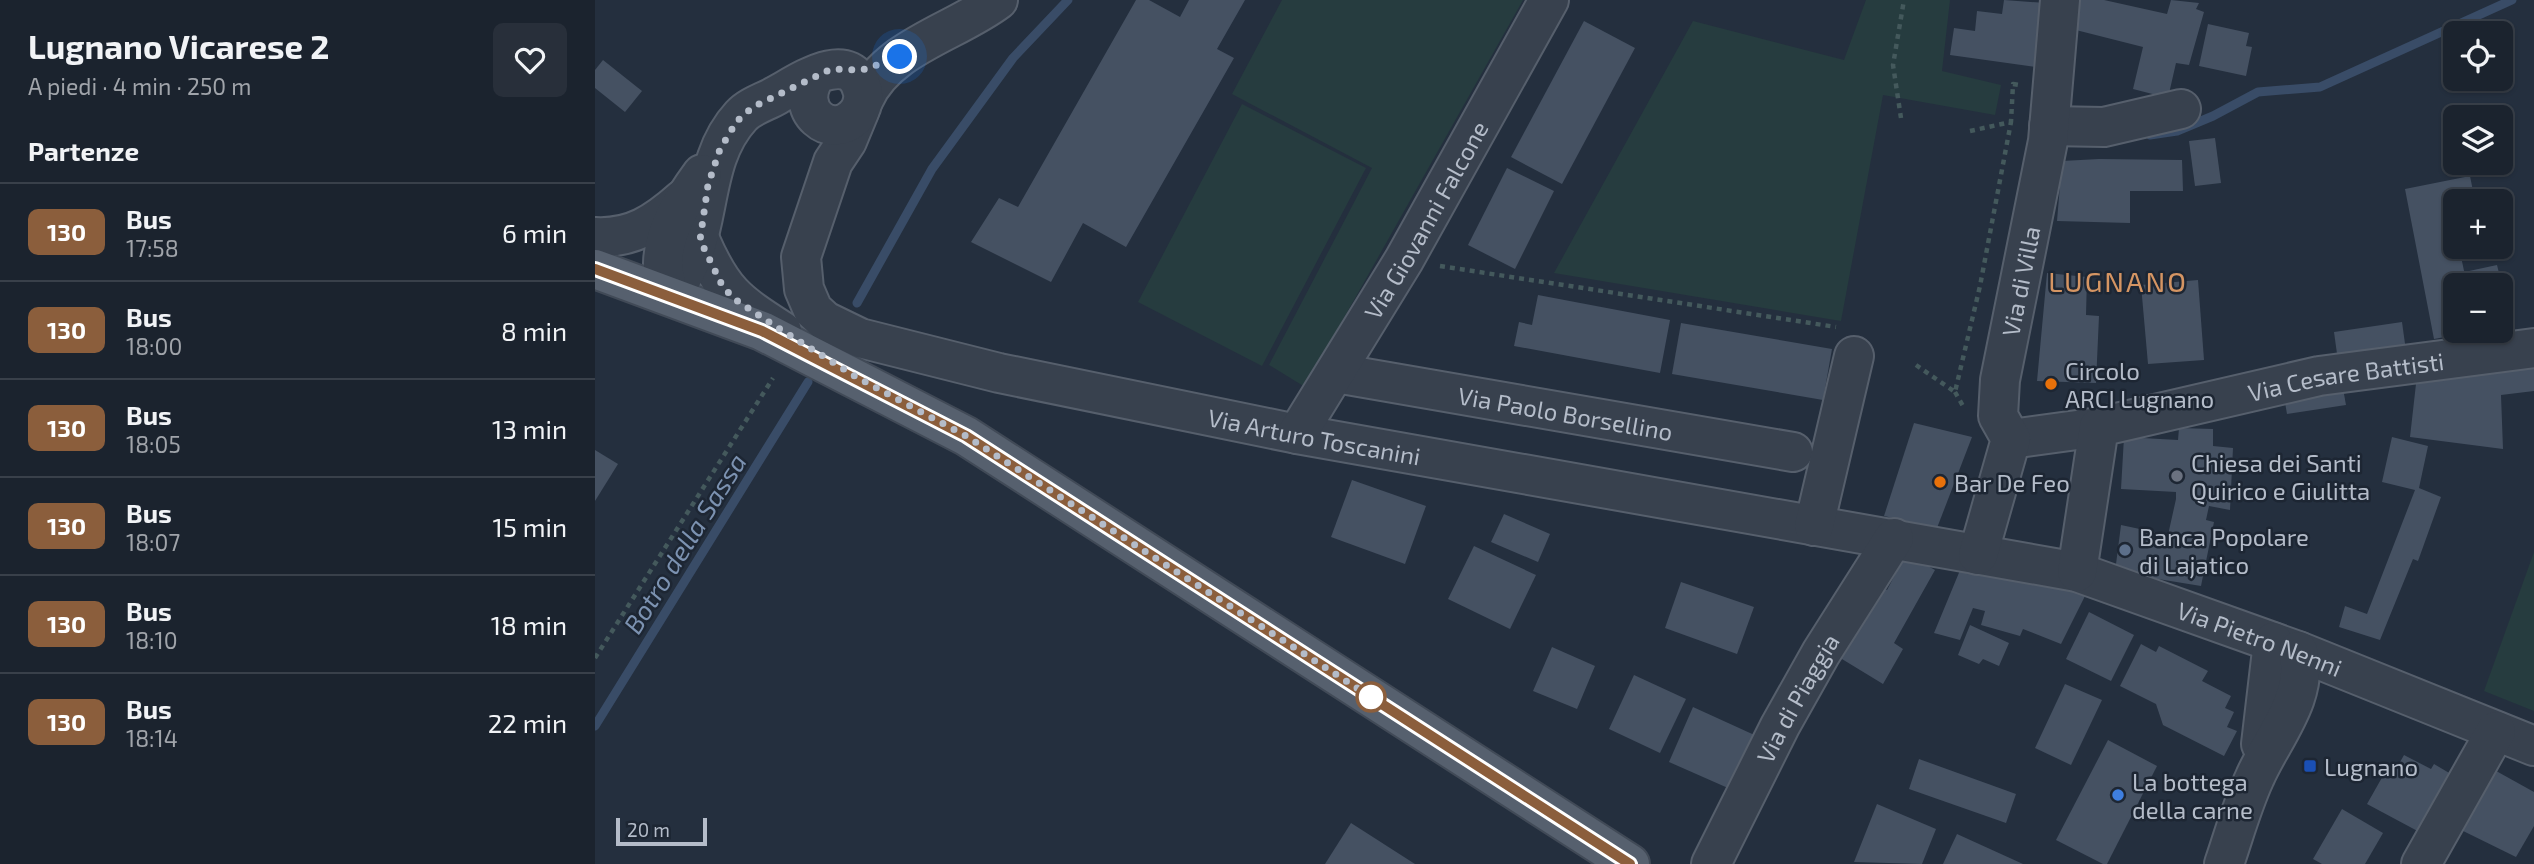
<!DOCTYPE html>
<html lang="it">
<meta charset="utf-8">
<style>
:root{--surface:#1b232e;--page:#282f3a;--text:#f1f3f6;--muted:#a0a4aa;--line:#39404a}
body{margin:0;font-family:"Exo 2",sans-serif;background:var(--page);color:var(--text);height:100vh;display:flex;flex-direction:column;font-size:26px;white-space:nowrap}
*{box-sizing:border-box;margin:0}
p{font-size:23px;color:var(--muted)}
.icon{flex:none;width:38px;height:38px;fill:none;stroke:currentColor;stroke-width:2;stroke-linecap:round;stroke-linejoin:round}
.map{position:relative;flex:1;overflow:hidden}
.panel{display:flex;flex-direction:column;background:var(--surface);width:595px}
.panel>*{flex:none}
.badge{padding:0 14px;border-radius:10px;font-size:24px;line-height:46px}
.controls{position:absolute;left:1848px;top:21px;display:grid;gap:14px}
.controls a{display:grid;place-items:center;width:70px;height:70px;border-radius:10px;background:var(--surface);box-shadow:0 2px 5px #0004,0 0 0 2px var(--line);font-size:35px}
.scale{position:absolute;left:21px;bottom:18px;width:91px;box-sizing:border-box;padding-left:7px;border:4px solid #b4bcc9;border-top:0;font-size:19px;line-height:24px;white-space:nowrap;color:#b4bcc9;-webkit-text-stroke:5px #1d2633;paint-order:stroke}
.you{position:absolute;width:35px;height:35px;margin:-18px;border:5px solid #fff;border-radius:50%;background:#1a73e8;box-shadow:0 0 0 10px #1a73e833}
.map>.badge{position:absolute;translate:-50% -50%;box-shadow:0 0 0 4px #fff}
h2{padding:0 28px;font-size:26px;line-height:63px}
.round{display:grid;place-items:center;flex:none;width:74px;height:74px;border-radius:10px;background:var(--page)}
.head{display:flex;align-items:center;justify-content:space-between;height:119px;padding:0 28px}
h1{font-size:33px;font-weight:700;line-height:52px}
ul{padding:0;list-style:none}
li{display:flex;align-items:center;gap:21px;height:98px;padding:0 28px;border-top:2px solid var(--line)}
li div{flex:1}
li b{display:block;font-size:26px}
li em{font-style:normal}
li .badge{min-width:77px;font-weight:700;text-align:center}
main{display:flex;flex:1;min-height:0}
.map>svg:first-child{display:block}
.green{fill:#263c3f}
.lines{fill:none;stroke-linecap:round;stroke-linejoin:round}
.stream{stroke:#394c67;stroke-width:9}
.building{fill:#455162}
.minor-casing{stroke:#565f6c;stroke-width:42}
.major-casing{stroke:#414a57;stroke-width:42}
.path{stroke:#44595c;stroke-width:4.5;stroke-dasharray:5 5;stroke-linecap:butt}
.minor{stroke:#38414e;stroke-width:38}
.major{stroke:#56606e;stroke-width:38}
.line-casing{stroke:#fff;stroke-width:16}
.line{stroke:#8b5e3c;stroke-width:10}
.walk{stroke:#b4bcc9;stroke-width:7;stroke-dasharray:0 12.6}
.food-dot{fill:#e8710a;stroke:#1d2633;stroke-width:2.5}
.worship-dot{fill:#6b7280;stroke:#1d2633;stroke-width:2.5}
.service-dot{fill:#5c6f8a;stroke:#1d2633;stroke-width:2.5}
.stop-dot{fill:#fff;stroke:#8b5e3c;stroke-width:3.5}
.transit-dot{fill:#1a4fb4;stroke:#1d2633;stroke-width:2.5}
.shop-dot{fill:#3f7fe0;stroke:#1d2633;stroke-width:2.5}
.labels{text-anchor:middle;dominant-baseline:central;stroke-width:5;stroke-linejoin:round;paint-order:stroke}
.street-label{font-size:24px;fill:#b4bcc9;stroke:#1d2633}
.poi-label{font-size:24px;fill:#b4bcc9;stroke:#1d2633;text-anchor:start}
.water-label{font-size:26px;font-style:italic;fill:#7c92b1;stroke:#1d2633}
.quarter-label{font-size:28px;letter-spacing:2px;fill:#d59563;stroke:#1d2633}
</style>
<main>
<section class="panel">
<div class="head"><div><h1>Lugnano Vicarese 2</h1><p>A piedi · 4 min · 250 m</p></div><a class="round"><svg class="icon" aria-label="heart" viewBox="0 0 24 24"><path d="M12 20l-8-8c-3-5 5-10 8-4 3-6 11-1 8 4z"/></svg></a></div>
<h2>Partenze</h2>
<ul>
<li><span class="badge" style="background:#8b5e3c;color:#fff">130</span><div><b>Bus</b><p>17:58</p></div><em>6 min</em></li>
<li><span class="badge" style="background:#8b5e3c;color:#fff">130</span><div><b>Bus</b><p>18:00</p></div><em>8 min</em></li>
<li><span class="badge" style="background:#8b5e3c;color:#fff">130</span><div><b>Bus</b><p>18:05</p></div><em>13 min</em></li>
<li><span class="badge" style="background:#8b5e3c;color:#fff">130</span><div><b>Bus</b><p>18:07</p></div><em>15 min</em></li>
<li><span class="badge" style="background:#8b5e3c;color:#fff">130</span><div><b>Bus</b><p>18:10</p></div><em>18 min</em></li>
<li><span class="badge" style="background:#8b5e3c;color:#fff">130</span><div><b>Bus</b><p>18:14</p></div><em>22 min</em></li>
</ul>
</section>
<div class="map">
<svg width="1939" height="864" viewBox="0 0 1939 864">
<rect width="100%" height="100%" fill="#242f3e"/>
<!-- green -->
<g class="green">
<path d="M687,0H928L710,387L674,365L777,168L637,94Z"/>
<path d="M1271,0H1355L1347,71L1406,85L1400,115L1288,95L1246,321L959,273L1098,21L1249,60Z"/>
<path d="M647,104L771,168L667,366L543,302Z"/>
<path d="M1939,552V711L1889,691Z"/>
</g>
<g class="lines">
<!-- stream -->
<g class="stream">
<path d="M1555,135L1582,131L1618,116L1663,92L1725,87L1917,0"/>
<path d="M262,303L337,169L418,58L473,0"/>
<path d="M0,726L213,382"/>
</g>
</g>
<!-- building -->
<g class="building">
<path d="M541,0H554L585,17L594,0H650L622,49L639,58L531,247L488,223L456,282L376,242L404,198L423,207Z"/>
<path d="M1409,0L1451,3L1441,67L1355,55L1359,28L1380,31L1382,11L1407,14Z"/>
<path d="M1479,0H1509L1572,14L1576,0L1604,3L1601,9L1609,12L1594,65L1581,63L1573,98L1538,89L1548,47L1473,28Z"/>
<path d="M989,21L1040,48L967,184L916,157Z"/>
<path d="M1613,24L1654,33L1651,46L1657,47L1651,76L1604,66Z"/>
<path d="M8,60L47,91L30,112L0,88V70Z"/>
<path d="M1620,138L1626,183L1600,186L1594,141Z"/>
<path d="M1504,159L1587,160L1588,191H1535V223L1462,221L1467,161Z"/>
<path d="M912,168L959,191L920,269L873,245Z"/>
<path d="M1875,176L1880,201H1860V247H1864L1872,285H1860V331L1877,332L1839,339L1810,189Z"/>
<path d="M1902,265L1907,285H1878L1874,271Z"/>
<path d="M1452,273L1492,277L1491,315L1504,316L1501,383L1442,381Z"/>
<path d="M1603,280L1609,360L1553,364L1546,285Z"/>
<path d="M1907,286L1919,339L1892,345L1888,331H1906Z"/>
<path d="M943,295L1075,320L1065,373L919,346L924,322L937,325Z"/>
<path d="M1807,322L1811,351L1743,361L1739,332Z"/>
<path d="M1086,323L1237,349L1228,400L1077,374Z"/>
<path d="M1939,358V391L1906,395L1908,449L1815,437L1822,375Z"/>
<path d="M1747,383L1751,405L1692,414L1688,391Z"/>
<path d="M1319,423L1377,437L1342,528L1289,516Z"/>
<path d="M1584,428L1618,429V446L1638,448L1635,510L1614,506L1611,520L1619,522L1606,586L1520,572L1526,525L1573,535L1581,499V492L1526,489L1529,437L1583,440Z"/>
<path d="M1797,437L1833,446L1824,488L1846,497L1823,561L1818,559L1785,640L1744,627L1750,606L1772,614L1820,490L1787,482Z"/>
<path d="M0,450L23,464L0,501Z"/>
<path d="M757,480L831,506L810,564L736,537Z"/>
<path d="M909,514L955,534L943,562L896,542Z"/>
<path d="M879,546L941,575L915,629L853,599Z"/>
<path d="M1311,554L1340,570L1299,643L1308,649L1288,684L1242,656L1285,585L1292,590Z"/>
<path d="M1368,563L1493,590L1466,644L1428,629L1425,636L1386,625L1390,611L1378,608L1365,640L1339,633Z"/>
<path d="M1086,582L1159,607L1142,654L1070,628Z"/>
<path d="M1494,612L1539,635L1516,681L1471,659Z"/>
<path d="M1375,625L1414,643L1404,666L1388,659L1384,664L1363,655Z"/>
<path d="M1546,644L1561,652L1564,646L1613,671L1607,681L1636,696L1630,708L1639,712L1632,727L1642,731L1629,756L1568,725L1561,704L1525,686Z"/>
<path d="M957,647L1000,666L982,709L938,691Z"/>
<path d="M1039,675L1091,699L1065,753L1014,729Z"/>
<path d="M1470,684L1507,700L1476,765L1440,748Z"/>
<path d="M1098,707L1166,738L1142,792L1074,762Z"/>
<path d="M1513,740L1562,766L1512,864H1508L1461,840Z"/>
<path d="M1809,755L1836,769L1839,764L1861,777L1830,835L1772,804L1789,774L1796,778Z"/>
<path d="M1324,759L1421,794L1411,823L1314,789Z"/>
<path d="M1894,767L1939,792V826L1921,857L1860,827Z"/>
<path d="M1282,804L1341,829L1327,864L1259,862Z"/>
<path d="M1747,809L1788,833L1770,864H1727L1718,859Z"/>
<path d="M756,823L820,864H730Z"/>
<path d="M1362,834L1428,864H1348Z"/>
</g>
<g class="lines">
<defs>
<g id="minor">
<path d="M269,99C292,47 361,32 403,0"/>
<path id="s1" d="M264,112L252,141L238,162L206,257L209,289L218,310L230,321L265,338L404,373L702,434L1482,572L1703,651L1939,746"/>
<path d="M1454,126L1509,127L1586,109"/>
<path d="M0,237C37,239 61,223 88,199"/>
<path d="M105,240C127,291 140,301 187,331"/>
<path d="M73,295C122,246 99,167 146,116C155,106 170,102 182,95C204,83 255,47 267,89C270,97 267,108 262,114C237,144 195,109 222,74"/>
<path d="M73,295C72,285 68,274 68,263C69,229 88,200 107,174"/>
<path id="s2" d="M741,373L1198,452"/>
<path id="s3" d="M702,434L809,260L954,0"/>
<path d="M1416,439L1504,427"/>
<path d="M1219,526L1259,356"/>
<path id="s4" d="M1383,555L1416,439L1403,416L1405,380L1453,141L1465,0"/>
<path id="s5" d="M1482,572L1504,427L1724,376L1939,348"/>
<path d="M1666,744L1678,642"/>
<path id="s6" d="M1116,864L1185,726L1226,653L1299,538"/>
<path d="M1629,864C1639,835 1647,805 1660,777C1677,738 1715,696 1703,651"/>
<path d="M1826,864L1901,731"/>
</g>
<path id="major" d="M0,269L167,331L371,436L1035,864"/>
</defs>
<!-- minor casing -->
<use href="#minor" class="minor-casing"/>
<!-- major casing -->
<use href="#major" class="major-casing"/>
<!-- path -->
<g class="path">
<path d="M1306,118L1298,65L1309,0"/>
<path d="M1375,131L1416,122L1418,84L1424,85"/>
<path d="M845,266L1241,327"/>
<path d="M1321,365L1360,392L1385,286L1416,122"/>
<path d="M1360,392L1368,406"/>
<path d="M0,658L178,378"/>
</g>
<!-- minor -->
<use href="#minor" class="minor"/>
<!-- major -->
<use href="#major" class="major"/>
</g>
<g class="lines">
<defs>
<path id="line" d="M0,269L167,331L371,436L1035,864"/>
</defs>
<!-- line casing -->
<use href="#line" class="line-casing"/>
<!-- line -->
<use href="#line" class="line"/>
<!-- walk -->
<path class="walk" d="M305,57L267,70L236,69L158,107L142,121L125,149L113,185L105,240L127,285L138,298L180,326L263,378L371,436L776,697"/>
</g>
<!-- markers -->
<g class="food-dot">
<circle cx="1456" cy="384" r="7"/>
<circle cx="1345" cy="482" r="7"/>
</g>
<circle class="worship-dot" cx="1582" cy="476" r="7"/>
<circle class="service-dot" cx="1530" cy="550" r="7"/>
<circle class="stop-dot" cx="776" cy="697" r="14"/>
<rect class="transit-dot" x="1708" y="759" width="14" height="14" rx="3.5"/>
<circle class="shop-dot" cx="1523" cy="795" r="7"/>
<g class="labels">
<!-- street labels -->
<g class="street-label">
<text stroke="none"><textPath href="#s3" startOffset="250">Via Giovanni Falcone</textPath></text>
<text stroke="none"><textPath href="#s4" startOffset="284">Via di Villa</textPath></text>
<text stroke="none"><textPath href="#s5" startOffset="399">Via Cesare Battisti</textPath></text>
<text stroke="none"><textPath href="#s2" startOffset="233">Via Paolo Borsellino</textPath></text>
<text stroke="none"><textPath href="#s1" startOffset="732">Via Arturo Toscanini</textPath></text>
<text stroke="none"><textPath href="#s1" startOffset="1701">Via Pietro Nenni</textPath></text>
<text stroke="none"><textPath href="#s6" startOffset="187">Via di Piaggia</textPath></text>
</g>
<!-- poi labels -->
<g class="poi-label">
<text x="1470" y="370">Circolo<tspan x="1470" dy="28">ARCI Lugnano</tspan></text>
<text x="1596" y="462">Chiesa dei Santi<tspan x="1596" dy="28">Quirico e Giulitta</tspan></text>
<text x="1359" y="482">Bar De Feo</text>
<text x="1544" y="536">Banca Popolare<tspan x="1544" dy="28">di Lajatico</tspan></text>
<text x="1729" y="766">Lugnano</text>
<text x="1537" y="781">La bottega<tspan x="1537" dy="28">della carne</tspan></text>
</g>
<!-- water labels -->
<g class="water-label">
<text transform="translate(89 543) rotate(-58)">Botro della Sassa</text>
</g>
<!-- quarter labels -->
<g class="quarter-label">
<text x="1523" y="281">LUGNANO</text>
</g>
</g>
</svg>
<div class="controls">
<a><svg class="icon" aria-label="locate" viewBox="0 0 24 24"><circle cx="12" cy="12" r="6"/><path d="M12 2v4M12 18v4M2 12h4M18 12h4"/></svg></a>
<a><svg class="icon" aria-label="layers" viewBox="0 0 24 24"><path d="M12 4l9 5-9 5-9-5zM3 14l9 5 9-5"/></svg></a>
<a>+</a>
<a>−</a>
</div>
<div class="scale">20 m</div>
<div class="you" style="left:305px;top:57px"></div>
</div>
</main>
